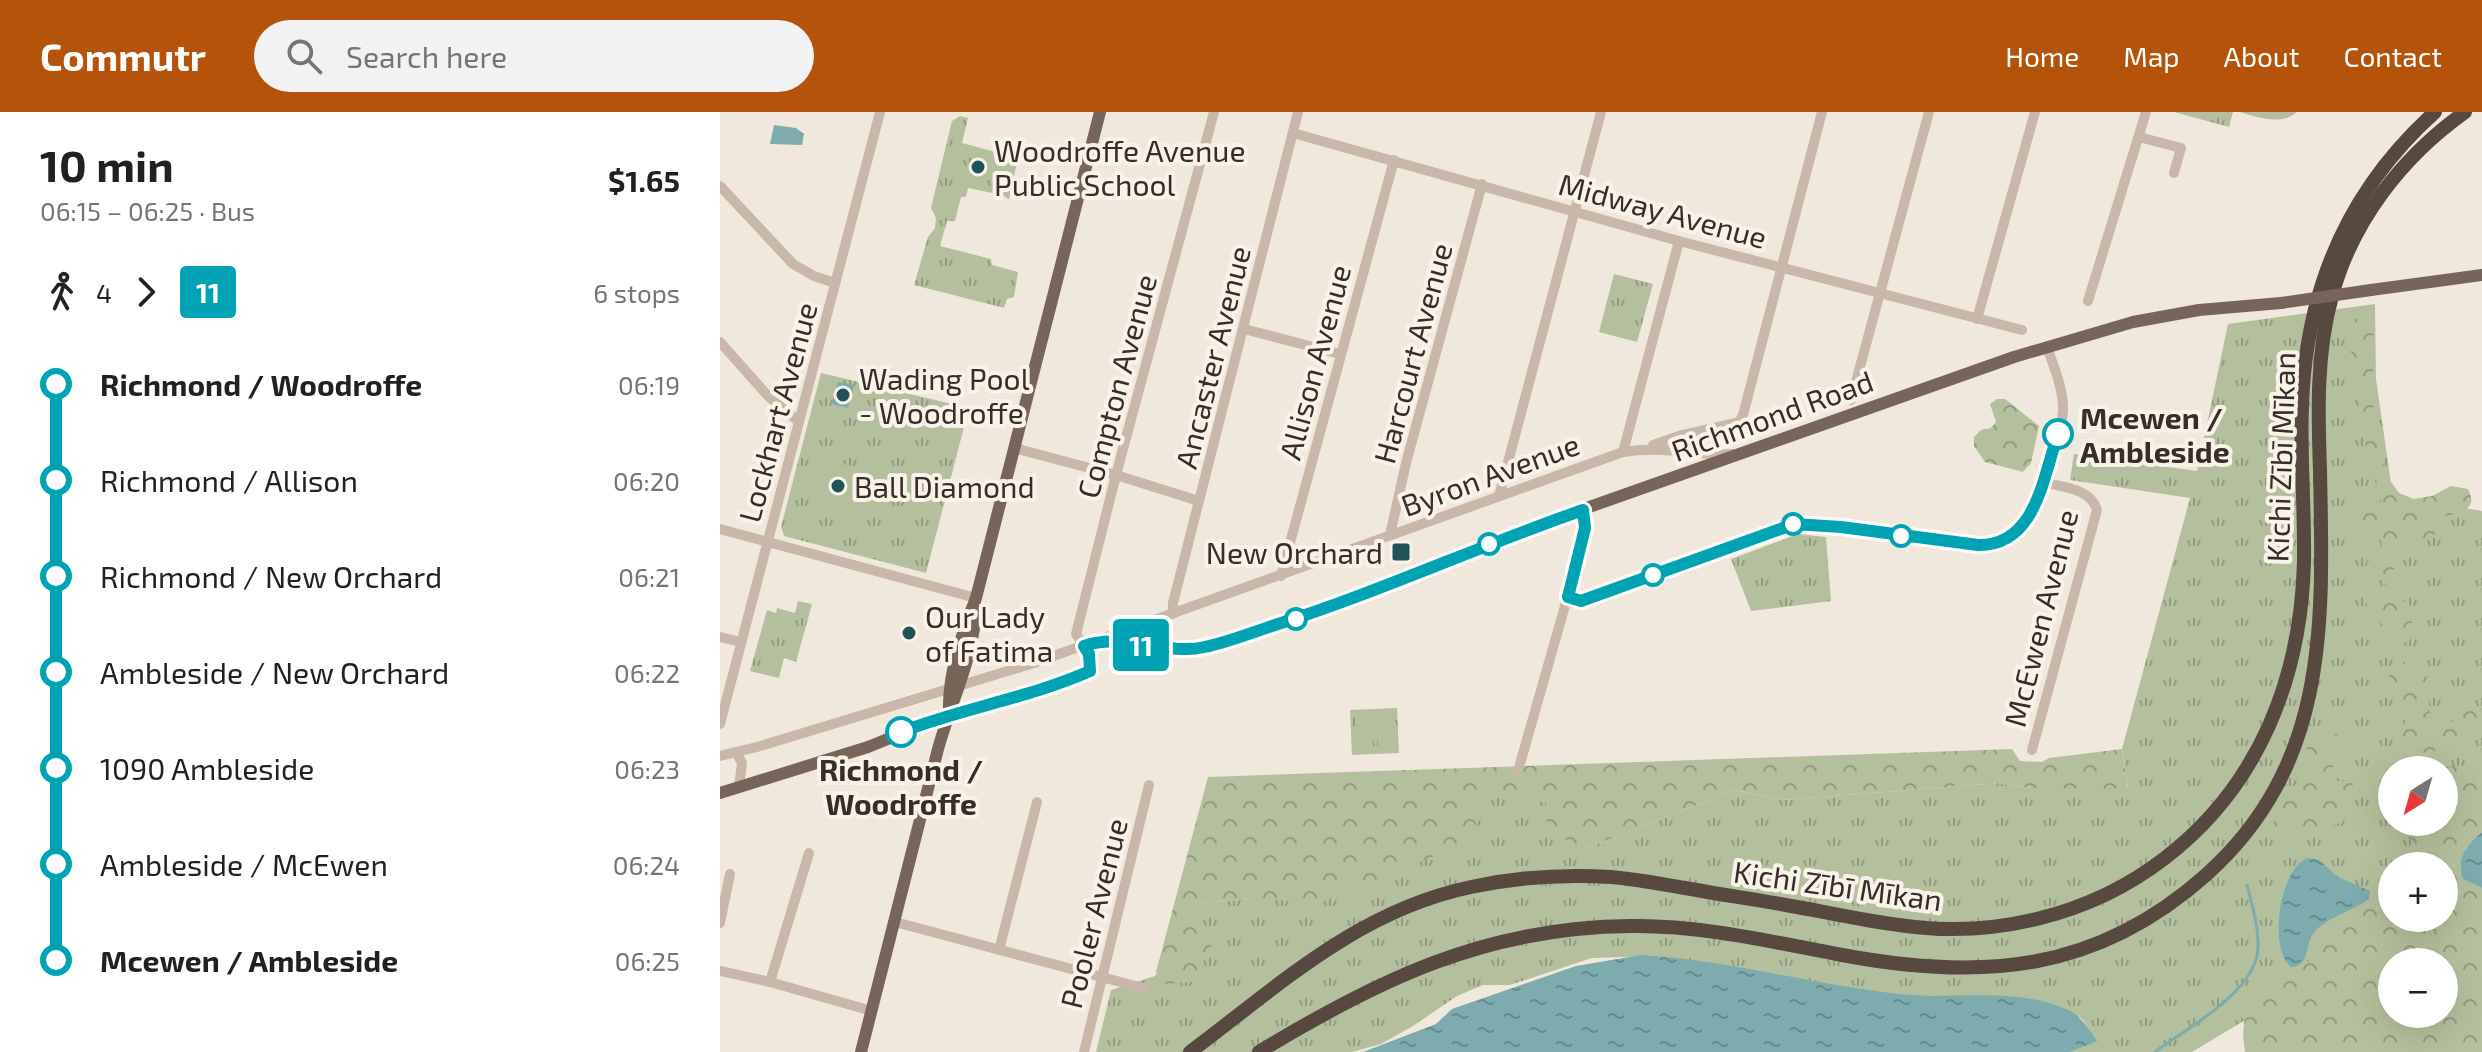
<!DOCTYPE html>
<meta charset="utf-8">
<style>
:root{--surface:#fff;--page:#f2f2f2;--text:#202124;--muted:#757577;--accent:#b45309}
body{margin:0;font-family:"Exo 2",sans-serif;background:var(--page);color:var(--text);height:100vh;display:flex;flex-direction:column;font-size:30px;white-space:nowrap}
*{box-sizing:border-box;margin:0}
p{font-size:26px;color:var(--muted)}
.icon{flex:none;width:44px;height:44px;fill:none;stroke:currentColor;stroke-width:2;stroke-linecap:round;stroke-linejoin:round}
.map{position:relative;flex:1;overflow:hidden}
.drawer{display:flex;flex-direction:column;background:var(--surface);width:720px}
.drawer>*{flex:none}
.badge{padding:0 16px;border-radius:6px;font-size:28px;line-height:52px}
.needle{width:52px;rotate:217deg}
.tools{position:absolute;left:1658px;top:644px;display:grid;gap:16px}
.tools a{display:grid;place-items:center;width:80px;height:80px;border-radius:50%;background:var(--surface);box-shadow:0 8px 32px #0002;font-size:40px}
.map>.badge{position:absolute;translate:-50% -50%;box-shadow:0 0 0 4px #fff}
.legs{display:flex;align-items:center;gap:12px;height:88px;padding:0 40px;font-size:26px}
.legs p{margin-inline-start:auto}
.overview{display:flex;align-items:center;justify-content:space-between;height:136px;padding:0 40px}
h1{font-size:44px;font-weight:700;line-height:60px}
ul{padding:0 40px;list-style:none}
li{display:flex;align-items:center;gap:28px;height:96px;font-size:30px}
li i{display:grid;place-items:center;width:12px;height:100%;margin:0 10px;background:currentColor}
li i::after{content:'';width:20px;height:20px;margin:-10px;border:6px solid;border-radius:50%;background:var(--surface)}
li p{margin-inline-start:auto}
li:first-child i{background:linear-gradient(#0000 50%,currentColor 0)}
li:last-child i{background:linear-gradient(currentColor 50%,#0000 0)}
header{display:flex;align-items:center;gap:48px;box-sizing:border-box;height:112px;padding:0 40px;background:var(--accent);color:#fff}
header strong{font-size:38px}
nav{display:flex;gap:44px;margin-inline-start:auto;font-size:28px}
.search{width:560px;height:72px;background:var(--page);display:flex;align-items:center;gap:20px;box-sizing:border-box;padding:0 28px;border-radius:44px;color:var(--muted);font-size:30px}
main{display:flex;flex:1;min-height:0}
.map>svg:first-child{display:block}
.grass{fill:url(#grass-tufts)}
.forest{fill:url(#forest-crowns);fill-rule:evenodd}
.pitch{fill:#b4c09d}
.water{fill:url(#water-ripples)}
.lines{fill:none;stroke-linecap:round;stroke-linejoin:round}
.stream{stroke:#7dabae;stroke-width:3}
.minor{stroke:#c9b8a9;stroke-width:10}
.major{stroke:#78655a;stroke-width:12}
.highway{stroke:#574840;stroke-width:14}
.major-bridge{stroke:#78655a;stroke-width:12}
.line-1-casing{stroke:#fff;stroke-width:18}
.line-1{stroke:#00a3b4;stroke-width:12}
.poi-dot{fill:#205257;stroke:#f9f2e9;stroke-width:3}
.stop-1-dot{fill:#fff;stroke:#00a3b4;stroke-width:4}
.labels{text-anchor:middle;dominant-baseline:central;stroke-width:8;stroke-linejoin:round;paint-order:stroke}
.poi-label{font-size:30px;fill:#372d29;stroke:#f9f2e9;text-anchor:start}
.street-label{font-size:30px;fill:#372d29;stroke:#f9f2e9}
.stop-label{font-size:30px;font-weight:bold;fill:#372d29;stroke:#f9f2e9;text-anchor:start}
</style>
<header>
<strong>Commutr</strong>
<div class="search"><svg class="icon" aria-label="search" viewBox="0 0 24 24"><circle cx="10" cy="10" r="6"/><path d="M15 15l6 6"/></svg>Search here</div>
<nav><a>Home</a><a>Map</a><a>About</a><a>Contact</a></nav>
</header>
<main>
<section class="drawer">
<div class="overview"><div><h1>10 min</h1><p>06:15 – 06:25 · Bus</p></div><b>$1.65</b></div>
<div class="legs"><svg class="icon" aria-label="walk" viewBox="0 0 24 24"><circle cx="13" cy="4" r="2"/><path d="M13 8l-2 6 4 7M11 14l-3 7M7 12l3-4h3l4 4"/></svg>4<svg class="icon" aria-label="forward" viewBox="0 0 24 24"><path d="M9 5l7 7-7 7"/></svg><b class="badge" style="background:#00a3b4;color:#fff">11</b><p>6 stops</p></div>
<ul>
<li><i style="color:#00a3b4"></i><b>Richmond / Woodroffe</b><p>06:19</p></li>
<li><i style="color:#00a3b4"></i><span>Richmond / Allison</span><p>06:20</p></li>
<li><i style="color:#00a3b4"></i><span>Richmond / New Orchard</span><p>06:21</p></li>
<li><i style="color:#00a3b4"></i><span>Ambleside / New Orchard</span><p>06:22</p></li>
<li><i style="color:#00a3b4"></i><span>1090 Ambleside</span><p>06:23</p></li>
<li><i style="color:#00a3b4"></i><span>Ambleside / McEwen</span><p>06:24</p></li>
<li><i style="color:#00a3b4"></i><b>Mcewen / Ambleside</b><p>06:25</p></li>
</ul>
</section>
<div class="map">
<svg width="1762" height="940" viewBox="0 0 1762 940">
<defs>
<pattern id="grass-tufts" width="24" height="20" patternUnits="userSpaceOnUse" patternTransform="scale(2)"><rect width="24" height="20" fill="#b4c09d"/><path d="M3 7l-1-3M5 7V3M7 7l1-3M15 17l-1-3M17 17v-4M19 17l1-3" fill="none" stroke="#939c80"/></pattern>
<pattern id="forest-crowns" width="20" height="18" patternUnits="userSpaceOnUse" patternTransform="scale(2)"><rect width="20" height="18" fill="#b4c09d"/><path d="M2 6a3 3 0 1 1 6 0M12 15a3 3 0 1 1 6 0" fill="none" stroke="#939c80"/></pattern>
<pattern id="water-ripples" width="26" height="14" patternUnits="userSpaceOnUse" patternTransform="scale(2)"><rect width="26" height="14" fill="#7dabae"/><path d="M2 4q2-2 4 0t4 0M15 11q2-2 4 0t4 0" fill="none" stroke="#678c8e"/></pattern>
</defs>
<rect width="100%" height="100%" fill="#f1e8dd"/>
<!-- grass -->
<g class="grass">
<path d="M1454,0H1513L1509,15Z"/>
<path d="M1520,0H1577C1562,14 1537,5 1520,0Z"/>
<path d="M240,4L248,6L242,31L298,46L289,87L282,83L248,76L246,85H241L235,109H227L220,134L271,147L272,153L298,160L294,185L287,187L284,196L194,173L208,125L215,116L216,106L211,96L232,9Z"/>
<path d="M894,162L933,172L917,230L879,220Z"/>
<path d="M1655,192L1656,267L1673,385L1762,399V664L1724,658H1672V710H1722L1724,754H1672V806L1542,898L1472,940H1350L1378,929L1362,907L1344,896L1315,890L1190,886L934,844L872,846L790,873H763L737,884L693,914L661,932L632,940H376L391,878L435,864L480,791L534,787L761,682L827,690L864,737L1015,678L1062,688L1278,671L1312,676H1408L1402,637L1470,386L1350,368L1354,342L1477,359L1508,212Z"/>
<path d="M101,261L249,296L206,461L64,424L61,415Z"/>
<path d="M1078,422L1106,425L1111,489L1031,499L1011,447Z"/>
<path d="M78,489L92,492L76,550L64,546L59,566L30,559L47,498L56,501L57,496L75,501Z"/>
<path d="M677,596L679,641L632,643L630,598Z"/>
</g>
<!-- forest -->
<g class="forest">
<path d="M1644,204L1650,207L1653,219V318L1669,367L1679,381L1694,387L1712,384L1731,374L1748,377C1761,401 1732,403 1715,405L1716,422C1701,430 1679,441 1662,436L1661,427L1637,414L1633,407L1635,395L1640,390L1659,391L1662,388L1656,373L1642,310L1640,263L1628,233V213L1635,207Z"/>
<path d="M1277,287H1285L1319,314L1311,351L1303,360L1265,350L1254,334V325L1261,318L1271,316L1276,310L1270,292Z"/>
<path d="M1660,446L1678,450L1679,457L1668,458L1678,467L1680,474L1677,479V485L1669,481L1665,470L1657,462L1651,472L1647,470V450Z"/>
<path d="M1647,481L1673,490L1682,488L1689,491L1693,501L1690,528L1686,531C1673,526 1665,516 1656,505L1660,500L1644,490L1643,483Z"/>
<path d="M1683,550C1721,554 1702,583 1713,608C1738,620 1739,592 1762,595V618C1745,627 1708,648 1688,639C1684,638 1681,634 1678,631C1681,623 1686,614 1685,606C1682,587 1651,566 1683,550Z"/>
<path d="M1620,621L1629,630C1618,641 1608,654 1614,669H1631C1637,681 1638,701 1623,709C1617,713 1606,714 1598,717C1581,723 1566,731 1549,719L1563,690L1586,669L1587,633L1591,629H1599Z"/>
<path d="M1292,637L1300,649L1322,650L1329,646L1402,637L1408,677L1312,676L1278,671L1062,688L1015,678L864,737L827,718L826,690L761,683L753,728L602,790L534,787L481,791L469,809L498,821L473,870L445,872L436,860L488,665Z"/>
<path d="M1762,652V720L1746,736L1743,767L1762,776V940H1525L1523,923L1526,889L1576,861L1651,791L1672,782V806H1724V754H1684L1682,749L1692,730L1685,722L1686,710H1724V658H1684ZM1672,850H1724V902H1672Z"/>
<path d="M1670,661H1672V694L1655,682Z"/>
</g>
<!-- pitch -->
<g class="pitch">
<path d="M99,347L151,358L142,409C101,407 72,389 99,347Z"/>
<path d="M671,603L672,635H658L656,604Z"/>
<path d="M652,604L653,635L639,636L637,605Z"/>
</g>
<!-- water -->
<g class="water">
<path d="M54,13L76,16L84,22L82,33L50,32Z"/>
<path d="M118,270L134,273L128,296L112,292Z"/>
<path d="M1762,720V776L1743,767C1737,744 1745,735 1762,720Z"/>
<path d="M1588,746L1599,748L1618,765L1650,779L1649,787C1633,799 1606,805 1594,821C1584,833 1591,854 1571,855C1548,837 1559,756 1588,746Z"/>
<path d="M921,843C1009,848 1093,873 1180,882C1235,888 1291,875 1344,896C1360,902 1368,916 1378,929L1350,940H643L716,912L732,897L856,854Z"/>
</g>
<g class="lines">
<!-- stream -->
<path class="stream" d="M1435,940C1467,916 1536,880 1538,836C1539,815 1532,793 1527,773"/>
<!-- minor -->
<g class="minor">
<path d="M573,21L959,129L1302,218"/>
<path d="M1419,25L1461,36L1454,61"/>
<path d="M0,74L73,152L94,164L115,171"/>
<path d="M1368,189L1426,0"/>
<path d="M1257,207L1315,0"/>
<path d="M524,217L620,242"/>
<path d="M0,230L48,284L78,309"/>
<path d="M1131,288L1209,0"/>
<path d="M933,333L962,323L1019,310L1023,303L1102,0"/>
<path d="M294,336L396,363L479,389"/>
<path d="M903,340L959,129"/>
<path d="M779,384L881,0"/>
<path d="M0,417L256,486"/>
<path d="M670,423L686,351L762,72"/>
<path d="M561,464L674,48"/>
<path d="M848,485L861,489L1066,414L1082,411L1258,433C1309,435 1315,389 1328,351C1334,333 1343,315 1343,296C1343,276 1334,255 1327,235"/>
<path d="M453,502V491L578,0"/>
<path d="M0,525L21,530"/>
<path d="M370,559L369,542L356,522L396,363L494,0"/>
<path d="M0,612L160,0"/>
<path d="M1312,638L1377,398C1371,376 1341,375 1322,370"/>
<path d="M16,640L22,651L19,675"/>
<path d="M0,644L37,635L314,551L903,340C944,333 973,344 1012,342"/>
<path d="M798,659L860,441L865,416L863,398"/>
<path d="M175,810L423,876"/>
<path d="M0,811L10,762"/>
<path d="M279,838L317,690"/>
<path d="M0,859L50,870L152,899"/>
<path d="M50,870L89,741"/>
<path d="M364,940L429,673"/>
</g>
<!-- major -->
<g class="major">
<path d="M1651,178L1762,163"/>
<path d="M374,530L396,529L462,537L482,536L517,526L651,479L807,417L1294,245L1413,210L1479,198L1561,191"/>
<path d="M229,598C228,561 242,521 256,486L380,0"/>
<path d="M0,681L148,635L227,603L333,575L370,559"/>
<path d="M141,940L218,637C231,590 255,543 256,494"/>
</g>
<!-- highway -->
<g class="highway">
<path d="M470,940C560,873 637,799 751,775C797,765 844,762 891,765C916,767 941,772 965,776C1003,783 1040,788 1077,795C1111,801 1145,809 1179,813C1272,827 1370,804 1445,746C1539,674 1581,566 1584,450C1585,388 1578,325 1584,262C1594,158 1637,70 1715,0"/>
<path d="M539,940C659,867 767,815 911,814C982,813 1052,830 1122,843C1261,869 1376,861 1486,763C1610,652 1603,510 1600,359C1598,301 1596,241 1612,184C1632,109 1682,45 1745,0"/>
</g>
<!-- major-bridge -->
<path class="major-bridge" d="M1561,191L1651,178"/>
</g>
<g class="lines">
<defs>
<path id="line-1" d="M181,620C243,596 309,586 370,559L369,542L364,534C403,520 445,544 485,535C508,530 531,521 555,513C659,480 759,434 863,398L865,416L848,485L861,489L1074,412L1121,415L1258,433C1316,434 1323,365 1338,322"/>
</defs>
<!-- line-1 casing -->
<use href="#line-1" class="line-1-casing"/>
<!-- line-1 -->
<use href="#line-1" class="line-1"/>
</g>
<!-- markers -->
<g class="poi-dot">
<circle cx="258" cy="55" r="8"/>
<circle cx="123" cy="283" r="8"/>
<circle cx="118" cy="374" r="8"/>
<rect x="671" y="430" width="20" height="20" rx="4"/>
<circle cx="189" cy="521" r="8"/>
</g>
<g class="stop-1-dot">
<circle cx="1338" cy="322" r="14"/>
<circle cx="1073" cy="412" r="10"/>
<circle cx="1181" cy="424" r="10"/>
<circle cx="769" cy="432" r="10"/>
<circle cx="933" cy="463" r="10"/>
<circle cx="576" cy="507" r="10"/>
<circle cx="181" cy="620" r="14"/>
</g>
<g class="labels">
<!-- poi labels -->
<g class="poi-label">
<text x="274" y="38">Woodroffe Avenue<tspan x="274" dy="34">Public School</tspan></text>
<text x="139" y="266">Wading Pool<tspan x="139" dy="34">- Woodroffe</tspan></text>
<text x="134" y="374">Ball Diamond</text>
<text x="663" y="440" text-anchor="end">New Orchard</text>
<text x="205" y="504">Our Lady<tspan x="205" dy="34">of Fatima</tspan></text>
</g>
<!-- street labels -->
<g class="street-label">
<text transform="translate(943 98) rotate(15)">Midway Avenue</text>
<text transform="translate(692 241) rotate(-75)">Harcourt Avenue</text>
<text transform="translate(492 245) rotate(-76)">Ancaster Avenue</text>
<text transform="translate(594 250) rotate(-75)">Allison Avenue</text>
<text transform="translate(396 274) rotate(-75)">Compton Avenue</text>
<text transform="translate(57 300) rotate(-75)">Lockhart Avenue</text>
<text transform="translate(1052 303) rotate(-20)">Richmond Road</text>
<text transform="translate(1560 345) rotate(-88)">Kichi Zībī Mīkan</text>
<text transform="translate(770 362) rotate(-20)">Byron Avenue</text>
<text transform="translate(1320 506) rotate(-76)">McEwen Avenue</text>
<text transform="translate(1118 773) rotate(8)">Kichi Zībī Mīkan</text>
<text transform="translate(373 801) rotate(-76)">Pooler Avenue</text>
</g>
<!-- stop labels -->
<g class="stop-label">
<text x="1360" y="305">Mcewen /<tspan x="1360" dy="34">Ambleside</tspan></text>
<text x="181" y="657" text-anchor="middle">Richmond /<tspan x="181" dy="34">Woodroffe</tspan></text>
</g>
</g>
</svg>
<div class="tools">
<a><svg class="needle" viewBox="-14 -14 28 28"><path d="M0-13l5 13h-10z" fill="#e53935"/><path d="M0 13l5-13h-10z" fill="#757577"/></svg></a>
<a>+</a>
<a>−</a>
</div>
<b class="badge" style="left:421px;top:533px;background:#00a3b4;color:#fff">11</b>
</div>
</main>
